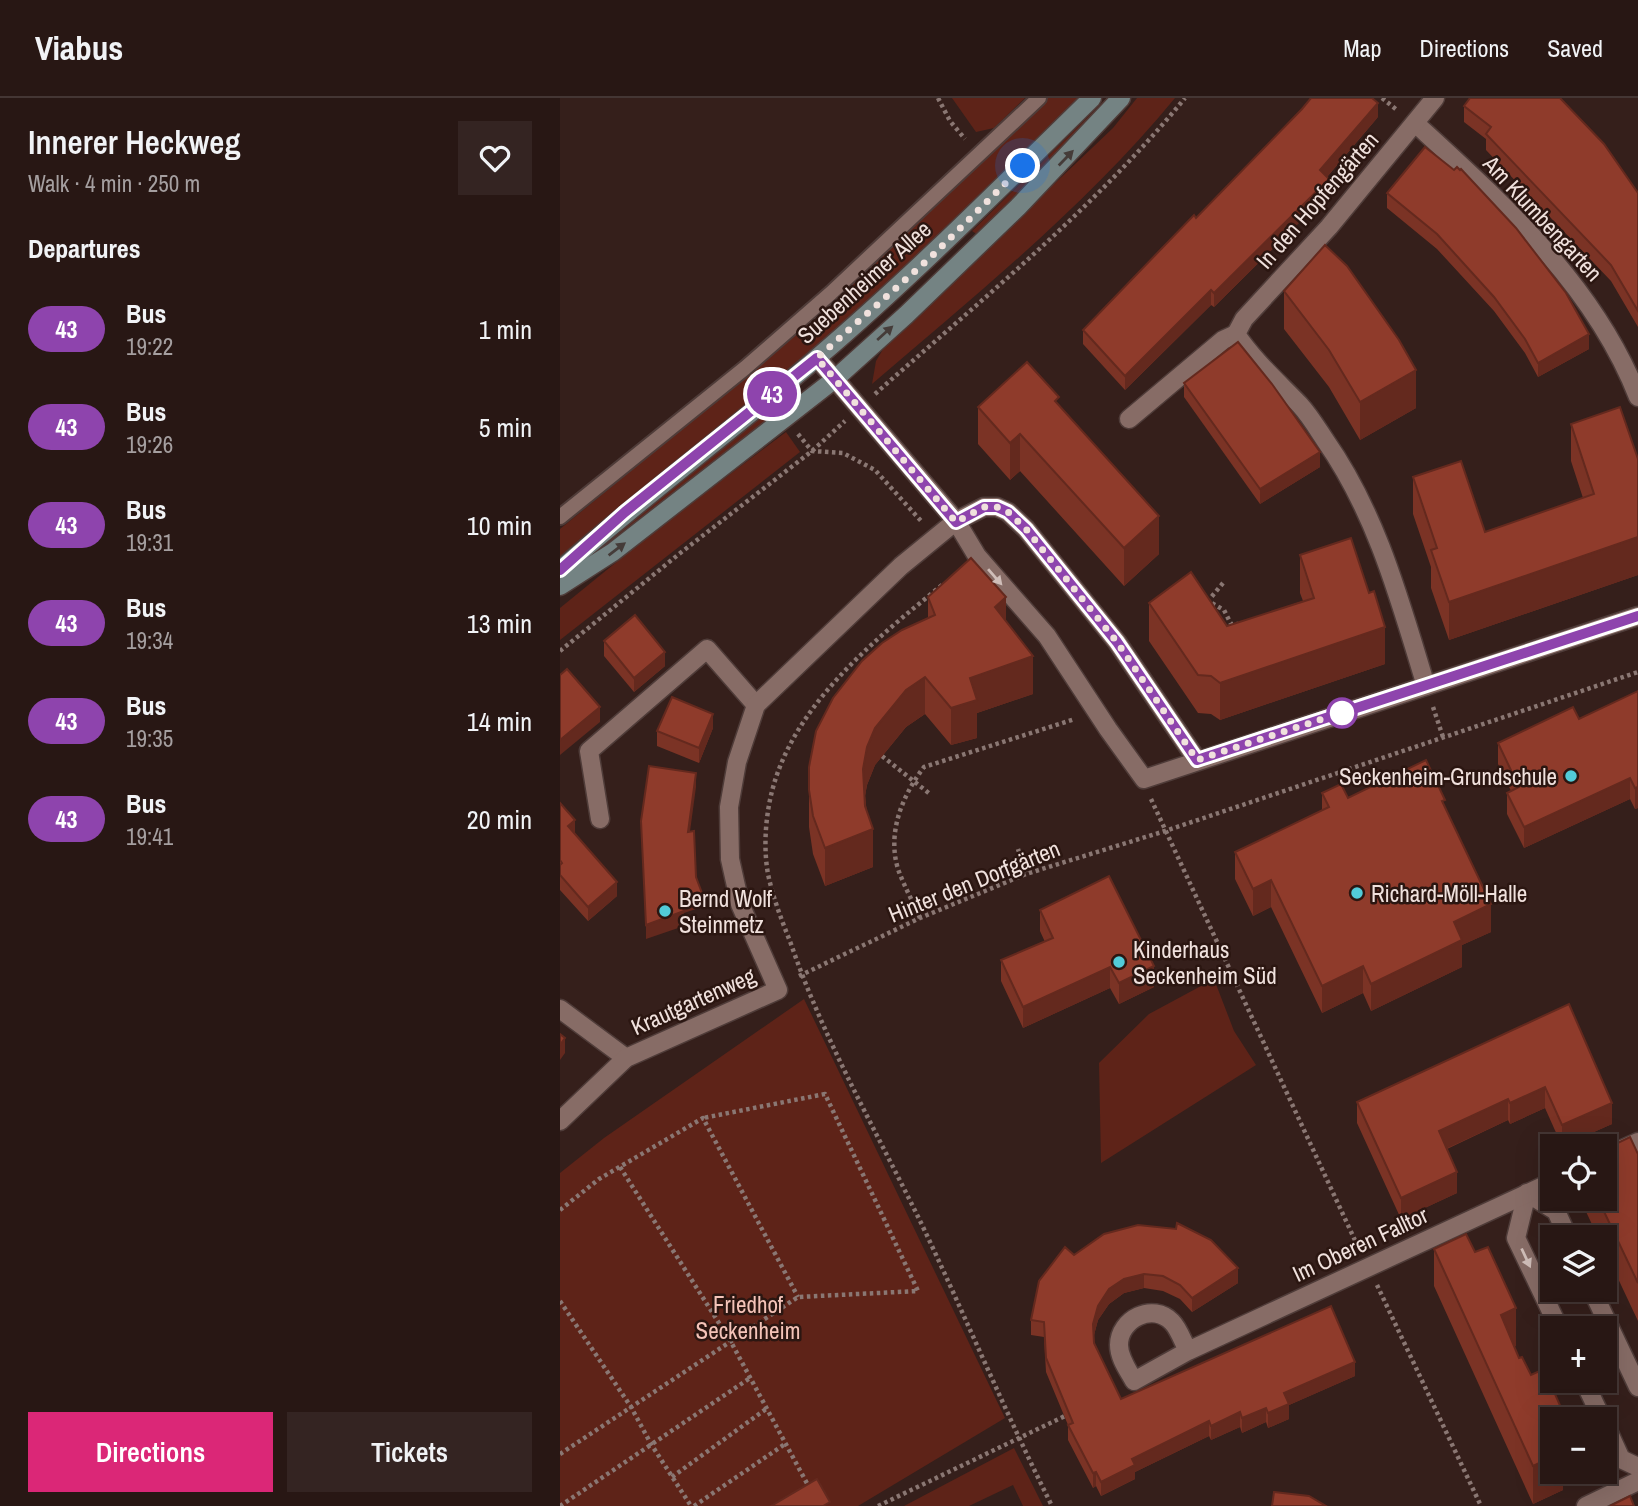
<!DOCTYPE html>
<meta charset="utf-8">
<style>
:root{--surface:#281714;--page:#342422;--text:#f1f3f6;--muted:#a59fa0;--line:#443634;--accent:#db2777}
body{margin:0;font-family:"Archivo Narrow",sans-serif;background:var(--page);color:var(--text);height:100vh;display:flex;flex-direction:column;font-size:26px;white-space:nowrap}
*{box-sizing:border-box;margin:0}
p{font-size:23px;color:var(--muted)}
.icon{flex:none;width:38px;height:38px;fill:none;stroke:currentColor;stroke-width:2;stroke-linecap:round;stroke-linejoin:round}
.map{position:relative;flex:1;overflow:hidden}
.sheet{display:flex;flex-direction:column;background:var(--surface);width:560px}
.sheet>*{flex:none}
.badge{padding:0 14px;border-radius:23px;font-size:24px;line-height:46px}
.buttons{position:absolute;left:980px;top:1036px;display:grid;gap:14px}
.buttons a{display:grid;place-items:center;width:77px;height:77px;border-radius:0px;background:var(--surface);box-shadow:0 7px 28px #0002,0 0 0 2px var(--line);font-size:35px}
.you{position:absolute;width:35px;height:35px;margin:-18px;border:5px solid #fff;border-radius:50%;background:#1a73e8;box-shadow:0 0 0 10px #1a73e833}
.map>.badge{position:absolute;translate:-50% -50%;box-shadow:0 0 0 4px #fff}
h2{padding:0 28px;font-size:26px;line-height:63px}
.round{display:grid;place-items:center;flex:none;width:74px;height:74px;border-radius:0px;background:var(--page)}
.head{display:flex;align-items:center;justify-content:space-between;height:119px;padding:0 28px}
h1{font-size:33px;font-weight:600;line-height:52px}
.cta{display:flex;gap:14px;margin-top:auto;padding:14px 28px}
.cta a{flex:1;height:80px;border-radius:0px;background:var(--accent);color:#fff;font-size:28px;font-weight:600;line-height:80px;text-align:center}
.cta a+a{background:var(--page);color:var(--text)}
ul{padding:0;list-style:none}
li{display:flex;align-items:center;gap:21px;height:98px;padding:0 28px}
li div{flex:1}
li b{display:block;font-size:26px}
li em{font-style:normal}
li .badge{min-width:77px;font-weight:700;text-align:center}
header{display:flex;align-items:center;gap:42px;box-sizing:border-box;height:98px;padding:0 35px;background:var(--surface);border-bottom:2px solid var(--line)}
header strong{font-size:33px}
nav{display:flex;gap:38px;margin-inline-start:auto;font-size:24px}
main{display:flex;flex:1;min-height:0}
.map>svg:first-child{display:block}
.green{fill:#5e2318}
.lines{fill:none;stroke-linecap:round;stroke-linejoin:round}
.service-casing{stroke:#4f3c39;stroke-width:18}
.minor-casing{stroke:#4f3c39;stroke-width:21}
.secondary-casing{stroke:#4f3c39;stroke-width:21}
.path{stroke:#8a7773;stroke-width:4.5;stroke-dasharray:3.5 3.5;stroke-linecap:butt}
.service{stroke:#876c66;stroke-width:14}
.minor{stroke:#876c66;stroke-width:18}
.secondary{stroke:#748383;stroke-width:18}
.wall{fill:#7b3325}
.shaded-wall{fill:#64291e}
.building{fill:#8f3b2b;stroke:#64291e;stroke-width:2}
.oneway{fill:#453c39}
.oneway2{fill:#d0beb9}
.line-casing{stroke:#fff;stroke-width:16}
.line{stroke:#8e44ad;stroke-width:10}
.walk{stroke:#f0e1dd;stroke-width:7;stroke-dasharray:0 12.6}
.stop-dot{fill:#fff;stroke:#8e44ad;stroke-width:3.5}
.poi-dot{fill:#52cbd8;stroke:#2b1611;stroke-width:2.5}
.labels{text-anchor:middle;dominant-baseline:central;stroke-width:5;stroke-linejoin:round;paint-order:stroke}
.street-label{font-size:23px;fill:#f0e1dd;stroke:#2b1611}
.poi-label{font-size:23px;fill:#f0e1dd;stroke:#2b1611;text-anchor:start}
.park-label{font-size:23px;fill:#f4c3b8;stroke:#2b1611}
</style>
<header>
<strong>Viabus</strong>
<nav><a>Map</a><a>Directions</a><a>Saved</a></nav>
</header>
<main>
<section class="sheet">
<div class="head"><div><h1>Innerer Heckweg</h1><p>Walk · 4 min · 250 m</p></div><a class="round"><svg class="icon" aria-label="heart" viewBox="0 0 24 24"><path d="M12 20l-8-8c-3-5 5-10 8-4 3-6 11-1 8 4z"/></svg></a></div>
<h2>Departures</h2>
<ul>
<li><span class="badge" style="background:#8e44ad;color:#fff">43</span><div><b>Bus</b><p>19:22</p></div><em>1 min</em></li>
<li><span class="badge" style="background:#8e44ad;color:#fff">43</span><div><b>Bus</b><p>19:26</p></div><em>5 min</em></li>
<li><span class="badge" style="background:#8e44ad;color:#fff">43</span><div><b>Bus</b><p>19:31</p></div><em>10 min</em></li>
<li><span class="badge" style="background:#8e44ad;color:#fff">43</span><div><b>Bus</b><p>19:34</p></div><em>13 min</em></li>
<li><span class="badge" style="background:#8e44ad;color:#fff">43</span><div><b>Bus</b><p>19:35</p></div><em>14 min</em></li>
<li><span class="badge" style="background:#8e44ad;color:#fff">43</span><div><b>Bus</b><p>19:41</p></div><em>20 min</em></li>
</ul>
<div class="cta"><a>Directions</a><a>Tickets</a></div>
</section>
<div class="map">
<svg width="1078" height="1408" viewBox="0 0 1078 1408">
<rect width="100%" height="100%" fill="#351f1b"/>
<!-- green -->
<g class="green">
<path d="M392,0H465L434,30L416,34Z"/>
<path d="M487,0H520L364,154L199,299L0,463V431L269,210Z"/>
<path d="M547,0H554L418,137L412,133Z"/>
<path d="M577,0H615C526,108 417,196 312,286L316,263L326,246L553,30Z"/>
<path d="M221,297L228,306L60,439L17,469L54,432Z"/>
<path d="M226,334L240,354L0,542V510L97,431Z"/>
<path d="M654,881L674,933L696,967L541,1065L539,965L589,916Z"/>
<path d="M244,901L445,1320L298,1408H0V1075L44,1040Z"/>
<path d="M454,1350L483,1408H463L453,1387L409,1408H344Z"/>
</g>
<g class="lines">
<defs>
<path id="service" d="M0,419L185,270L271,195L479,0"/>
<g id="minor">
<path d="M855,25C942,105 1034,186 1078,299"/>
<path d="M257,260L396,423L417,458L487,538L548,631L584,681L1078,518"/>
<path d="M569,321L663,242L676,236"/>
<path d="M866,588C840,503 817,416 765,342C757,330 750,318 740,307C718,284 694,263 676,236L684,221L769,129L875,0"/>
<path d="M40,721L29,653L147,551L196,607"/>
<path d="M0,911L66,960"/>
<path d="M0,1023L66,960L218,892L180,806L170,761L169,709L177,664L196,607L341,468L396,423L424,409H437L448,414L466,431L557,544L637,662"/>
<path d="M1045,1059L1078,1044"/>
<path d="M1032,1192L1078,1289"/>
<path d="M999,1230L956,1140L967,1095L996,1113L1008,1139"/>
<path d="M628,1253C623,1244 619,1231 612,1224C593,1204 559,1221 559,1247C559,1260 568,1272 574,1283L628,1253L992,1084"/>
<path d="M1024,1283L1042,1321"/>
<path d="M1045,1326L1061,1361L1078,1369"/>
<path d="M1026,1408L1078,1383"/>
</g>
<g id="secondary">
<path d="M0,472C84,398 173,332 258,259C354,177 442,88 532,0"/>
<path d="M0,488L53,454L275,281L346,217L458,109L561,0"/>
</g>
</defs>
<!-- service casing -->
<use href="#service" class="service-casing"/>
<!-- minor casing -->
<use href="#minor" class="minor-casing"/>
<!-- secondary casing -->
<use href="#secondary" class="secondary-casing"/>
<!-- path -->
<g class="path">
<path d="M378,0L390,23L405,41"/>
<path d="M822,0L837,12"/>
<path d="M315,296C421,202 535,110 625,0"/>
<path d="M238,336L252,353L283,355L315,372L362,424"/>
<path d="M663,485L648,503L664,512L671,526H678"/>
<path d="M382,487C311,545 226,612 209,707C205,729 204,754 208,776C213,800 222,823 231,846C265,945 318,1036 363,1129C407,1222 446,1316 492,1408"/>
<path d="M0,553L119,456L252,353L285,323"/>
<path d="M873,609L883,639"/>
<path d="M322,658L370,696"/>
<path d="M591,701L799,1151"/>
<path d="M458,751L466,776"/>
<path d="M360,820C353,804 344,788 338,771C327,735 342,698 364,669L515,621"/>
<path d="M239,878L360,820L466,776L605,733L1078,574"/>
<path d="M60,1069L171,1244L250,1391"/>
<path d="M0,1112L39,1081L143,1020L238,1199"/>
<path d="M817,1187L921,1408"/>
<path d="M0,1203L71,1309L91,1346L131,1408"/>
<path d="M0,1356L238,1199L358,1193L265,996L143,1020"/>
<path d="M112,1379L206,1311"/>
<path d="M0,1408L190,1280"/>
<path d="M134,1408L225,1346"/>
<path d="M318,1408L509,1316"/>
</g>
<!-- service -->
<use href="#service" class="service"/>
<!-- minor -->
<use href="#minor" class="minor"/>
<!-- secondary -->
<use href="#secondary" class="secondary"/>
</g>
<!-- wall -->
<g class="wall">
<path d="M904,8L1078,95V229L1051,183L926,52V41L904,24Z"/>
<path d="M818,19L767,79L769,95L654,209L651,207L565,292L523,246V232L636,120Z"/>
<path d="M827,95L1029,251L978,279L965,255L934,213L877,151L827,110Z"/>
<path d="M724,193L856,310L800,342L769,289L724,231Z"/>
<path d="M624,285L760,369L700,406L624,299Z"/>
<path d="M499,307L599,456L564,488L460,373L450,382L418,346V309Z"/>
<path d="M1011,326L1078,361V477L889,542L871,490V469L853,416V379L925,434L1023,400L1011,363Z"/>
<path d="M740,457L825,566L660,622L651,616L638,615L589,543V505L667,528L743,503L740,495Z"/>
<path d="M368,499L446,524L473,596L417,615V640L391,647L365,616L346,629L315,667L307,687L305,698L313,769L265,788L253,756L249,729V669L368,520Z"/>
<path d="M44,543L105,568L74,594L44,558Z"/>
<path d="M1078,593V710L1075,711L1070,701L964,750L947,716V695L951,693L938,666V645L1019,621Z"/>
<path d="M153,630L139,665L97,648V633Z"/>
<path d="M762,695L788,700L885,710L931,834L902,847V869L811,913L803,895L762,915L711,809L693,818L675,781V754L762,712Z"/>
<path d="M0,705L15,736L57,798L28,823L0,792Z"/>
<path d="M480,812L594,889L559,906L550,890L463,930L441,883V862L485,844L480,833Z"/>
<path d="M1009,906L1052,1026L1002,1048L985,1010L950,1026L948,1022L887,1051L897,1095L841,1121L797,1025V1004Z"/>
<path d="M1078,1056V1223L1045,1153V1139H1038L1020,1101H1045Z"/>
<path d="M874,1151L956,1248H954L992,1374H1004H1003V1392L973,1406L874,1188Z"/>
<path d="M514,1157L678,1185L632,1214L620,1201L603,1193L584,1190L564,1195L549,1206L538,1222L534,1237V1245L561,1301L795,1278L729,1307V1321L708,1330L706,1324L682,1335L680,1329L651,1342L649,1338L575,1374V1381L541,1398L536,1388L533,1390L508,1342V1327L486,1274L484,1239L471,1237V1222Z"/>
</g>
<!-- shaded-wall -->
<g class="shaded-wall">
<path d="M818,5V19L760,87V72Z"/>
<path d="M769,81V95L654,209V195Z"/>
<path d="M651,192V207L565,292V278Z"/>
<path d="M1029,236V251L978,279V265Z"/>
<path d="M856,272V310L800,342V304Z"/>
<path d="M460,336V373L450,382V345Z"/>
<path d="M760,354V369L700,406V391Z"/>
<path d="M599,418V456L564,488V450Z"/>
<path d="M1078,439V477L889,542V504Z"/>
<path d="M446,499V537L435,509Z"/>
<path d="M825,529V566L660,622V585Z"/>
<path d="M105,554V568L74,594V580Z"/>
<path d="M473,558V596L417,615V640L391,647V610L410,580Z"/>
<path d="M365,579V616L346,629L315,667L307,687L303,708V671L307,649L315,630L346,592Z"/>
<path d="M40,609V624L0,657V642Z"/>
<path d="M153,616V630L139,665V650Z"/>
<path d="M136,675V689L128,748V734Z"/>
<path d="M1070,680V701L964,750V729Z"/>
<path d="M1078,689V710L1075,711V690Z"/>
<path d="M15,722V737L8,728Z"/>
<path d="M313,731V769L265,788V750Z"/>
<path d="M711,782V809L693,818V791Z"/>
<path d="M57,784V798L28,823V809Z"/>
<path d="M142,795V809L124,815V828L86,841V827L120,802Z"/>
<path d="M931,806V834L902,847V869L811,913V886L894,824Z"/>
<path d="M594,868V889L559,906V885Z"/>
<path d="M803,868V895L762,915V888Z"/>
<path d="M550,869V890L463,930V909Z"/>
<path d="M5,940V955L0,962V947Z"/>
<path d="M985,989V1010L950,1026V1005Z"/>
<path d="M948,1001V1022L879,1054V1033Z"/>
<path d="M1052,1005V1026L1002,1048V1027Z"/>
<path d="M897,1074V1095L841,1121V1100Z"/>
<path d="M678,1170V1185L632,1214V1200Z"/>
<path d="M584,1176V1190L564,1195L549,1206L538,1222L533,1241V1226L538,1208L549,1191L564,1181Z"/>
<path d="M956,1210V1248L941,1255V1217Z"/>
<path d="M795,1264V1278L729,1307V1321L708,1330V1315L724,1295Z"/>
<path d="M706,1310V1324L682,1335V1320Z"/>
<path d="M680,1314V1329L651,1342V1328Z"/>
<path d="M649,1323V1338L575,1374V1381L541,1398V1384L572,1361Z"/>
<path d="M992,1359V1374H1004H1003V1392L973,1406V1368Z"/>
<path d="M536,1374V1388L533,1390V1375Z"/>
</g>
<!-- building -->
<g class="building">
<path d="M751,0H812L818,5L760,72L769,81L654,195L651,192L565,278L523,232L634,117L636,120L742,11Z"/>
<path d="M910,0H1000L1044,46L1078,95V213L1051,167L926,36L931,29L904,8Z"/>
<path d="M865,49L894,72L897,69L900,72L901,71L956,130L1006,195L1029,236L978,265L965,241L934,199L877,136L827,95Z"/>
<path d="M765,147L787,168L839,242L856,272L800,304L769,252L724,193Z"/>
<path d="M678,244L712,286L760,354L700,391L624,285Z"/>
<path d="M467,264L499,299L495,303L599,418L564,450L460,336L450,345L418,309Z"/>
<path d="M1060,309L1078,361V439L889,504L871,452L877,450L853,379L901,363L925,434L1034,396L1011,326Z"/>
<path d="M791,440L809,495L814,493L825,529L660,585L651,578L638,577L589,505L631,474L667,528L754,500L740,457Z"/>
<path d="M411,460L446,499L435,509L473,558L410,580L417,602L391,610L365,579L346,592L315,630L307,649L303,671L305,708L313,731L265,750L253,718L249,692V669L256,633L273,600L302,563L322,545L342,532L375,517L368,499Z"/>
<path d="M75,517L105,554L74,580L44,543Z"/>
<path d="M7,571L40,609L0,642V577Z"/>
<path d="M1078,593V689L1075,690L1070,680L964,729L947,695L959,689L938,645L1013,609L1019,621Z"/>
<path d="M112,599L153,616L139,650L97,633Z"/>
<path d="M866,662L885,702L882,703L931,806L894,824L902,842L811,886L803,868L762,888L711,782L693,791L675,754L769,709L762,695L781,686L788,700Z"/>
<path d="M89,668L136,675L128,734L134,733L136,779L142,795L120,802L124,813L86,827L81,723Z"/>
<path d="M0,705L15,722L8,728L57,784L28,809L0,777V767L2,765L0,762Z"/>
<path d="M549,778L594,868L559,885L550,869L463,909L441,862L493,840L480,812Z"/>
<path d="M1009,906L1052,1005L1002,1027L985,989L950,1005L948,1001L879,1033L897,1074L841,1100L797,1004Z"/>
<path d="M0,936L5,940L0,947Z"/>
<path d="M1070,1039L1078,1056V1185L1038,1101H1045V1051Z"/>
<path d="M617,1125L651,1142L678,1170L632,1200L620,1187L603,1178L584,1176L564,1181L549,1191L538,1208L533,1226L534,1245L561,1301L771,1208L795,1264L724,1295L729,1306L708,1315L706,1310L682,1320L680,1314L651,1328L649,1323L572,1361L575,1367L541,1384L536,1374L533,1375L508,1327L513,1325L486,1260L484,1224L471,1222L479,1183L505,1149L514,1157L544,1136L578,1127L616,1131Z"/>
<path d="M906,1136L915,1154L928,1149L956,1210L941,1217L959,1260L962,1259L971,1277L984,1271L1006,1321H992V1359L973,1368L874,1151Z"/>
<path d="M257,1381L270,1404L263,1408H211Z"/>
<path d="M714,1394L749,1398L766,1408H712Z"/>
<path d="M1070,1398L1074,1408H1050Z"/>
</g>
<!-- one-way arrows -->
<defs><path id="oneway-solid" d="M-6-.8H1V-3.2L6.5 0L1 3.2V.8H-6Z" transform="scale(1.75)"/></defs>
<g class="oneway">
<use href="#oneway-solid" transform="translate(506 60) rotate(-46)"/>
<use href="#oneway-solid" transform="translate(325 235) rotate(-42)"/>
<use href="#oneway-solid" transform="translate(57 451) rotate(-37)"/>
</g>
<g class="oneway2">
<use href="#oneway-solid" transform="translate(435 479) rotate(49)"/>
<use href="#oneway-solid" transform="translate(966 1160) rotate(65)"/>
</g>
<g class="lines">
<defs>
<path id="line" d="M0,472L65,414L257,260L396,424L424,409H437L448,414L466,431L557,544L637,662L1078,518"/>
</defs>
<!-- line casing -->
<use href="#line" class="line-casing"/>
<!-- line -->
<use href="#line" class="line"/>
<!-- walk -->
<path class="walk" d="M463,68L371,159L257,260L396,424L424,409H437L448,414L466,431L557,544L637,662L790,612L782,615"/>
</g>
<!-- markers -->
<circle class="stop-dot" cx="782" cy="615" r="14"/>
<g class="poi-dot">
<circle cx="1011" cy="678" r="7"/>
<circle cx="797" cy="795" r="7"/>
<circle cx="105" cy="813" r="7"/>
<circle cx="559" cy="864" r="7"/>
</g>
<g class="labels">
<!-- street labels -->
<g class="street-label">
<text transform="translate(757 102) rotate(-49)">In den Hopfengärten</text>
<text transform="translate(983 120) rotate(47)">Am Klumbengarten</text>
<text transform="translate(304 184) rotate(-42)">Suebenheimer Allee</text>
<text transform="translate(414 783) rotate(-22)">Hinter den Dorfgärten</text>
<text transform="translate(133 903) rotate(-24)">Krautgartenweg</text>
<text transform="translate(800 1146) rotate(-25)">Im Oberen Falltor</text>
</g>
<!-- poi labels -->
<g class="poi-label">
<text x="997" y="678" text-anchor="end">Seckenheim-Grundschule</text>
<text x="811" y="795">Richard-Möll-Halle</text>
<text x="119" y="800">Bernd Wolf<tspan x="119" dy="26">Steinmetz</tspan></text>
<text x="573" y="851">Kinderhaus<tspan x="573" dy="26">Seckenheim Süd</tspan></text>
</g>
<!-- park labels -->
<g class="park-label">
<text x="188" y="1206">Friedhof<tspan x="188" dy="26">Seckenheim</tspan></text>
</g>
</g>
</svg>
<div class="buttons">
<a><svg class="icon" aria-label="locate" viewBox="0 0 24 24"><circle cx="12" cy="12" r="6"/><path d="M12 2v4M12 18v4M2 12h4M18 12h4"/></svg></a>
<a><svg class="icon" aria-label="layers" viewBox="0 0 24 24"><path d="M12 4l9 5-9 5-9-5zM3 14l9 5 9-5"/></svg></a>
<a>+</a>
<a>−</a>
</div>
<div class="you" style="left:463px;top:68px"></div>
<b class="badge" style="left:212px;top:296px;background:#8e44ad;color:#fff">43</b>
</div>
</main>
